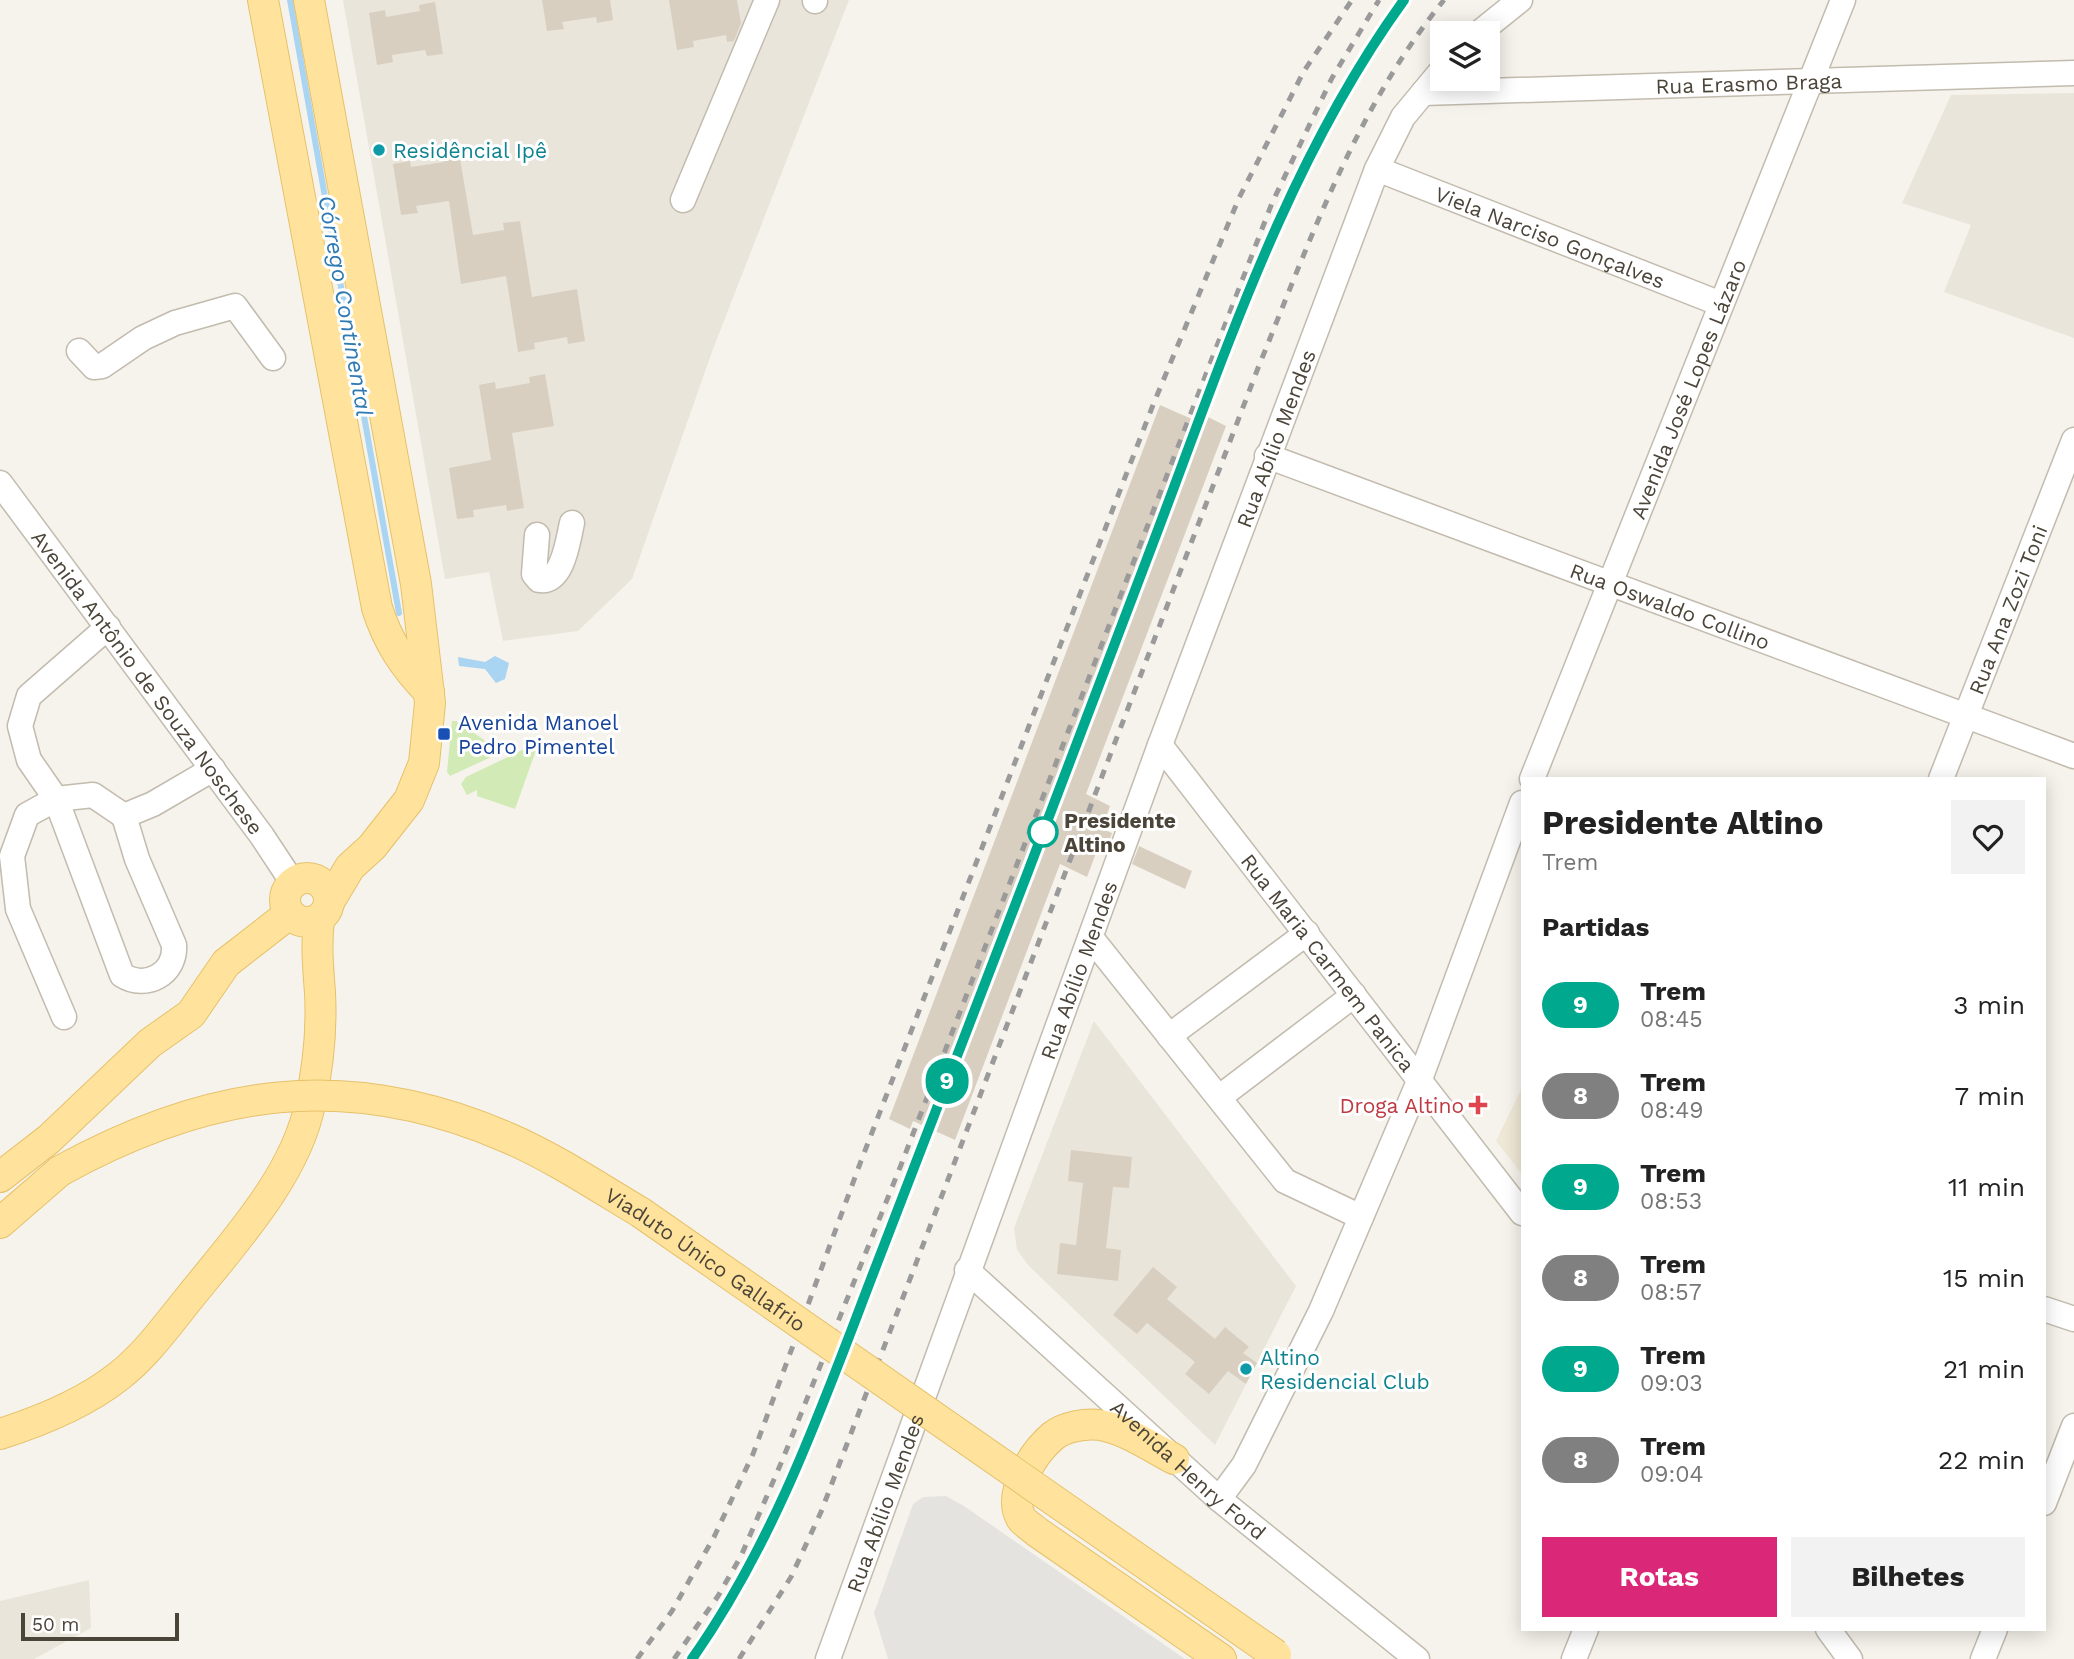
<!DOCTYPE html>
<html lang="pt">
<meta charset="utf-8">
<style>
:root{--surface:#fff;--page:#f2f2f2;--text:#222;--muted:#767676;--accent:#db2777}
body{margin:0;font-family:"Work Sans",sans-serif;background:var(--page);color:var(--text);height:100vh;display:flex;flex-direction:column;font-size:26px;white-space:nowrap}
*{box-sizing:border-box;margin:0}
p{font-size:23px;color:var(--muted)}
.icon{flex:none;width:38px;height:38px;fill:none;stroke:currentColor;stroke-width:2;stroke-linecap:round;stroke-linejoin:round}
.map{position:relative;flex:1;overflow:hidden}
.details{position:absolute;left:1521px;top:777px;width:525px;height:854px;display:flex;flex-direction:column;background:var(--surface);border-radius:0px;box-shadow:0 4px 18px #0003}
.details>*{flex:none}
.badge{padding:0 14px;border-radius:23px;font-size:24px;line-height:46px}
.tools{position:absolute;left:1430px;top:21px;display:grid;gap:14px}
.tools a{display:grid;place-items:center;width:70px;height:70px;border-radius:0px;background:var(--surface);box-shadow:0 4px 18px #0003;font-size:35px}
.scale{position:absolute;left:21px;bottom:18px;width:158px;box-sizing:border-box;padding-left:7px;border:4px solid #4b4439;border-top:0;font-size:19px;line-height:24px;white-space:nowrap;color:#4b4439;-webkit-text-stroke:5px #fff;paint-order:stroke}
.map>.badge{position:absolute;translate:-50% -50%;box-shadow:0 0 0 4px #fff}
h2{padding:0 21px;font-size:26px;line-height:63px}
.round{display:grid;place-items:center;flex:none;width:74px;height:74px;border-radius:0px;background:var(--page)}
.overview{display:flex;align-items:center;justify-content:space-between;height:119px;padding:0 21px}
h1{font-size:33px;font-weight:700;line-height:52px}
.cta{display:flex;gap:14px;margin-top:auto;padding:14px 21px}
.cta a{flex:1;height:80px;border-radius:0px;background:var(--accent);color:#fff;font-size:28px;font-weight:700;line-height:80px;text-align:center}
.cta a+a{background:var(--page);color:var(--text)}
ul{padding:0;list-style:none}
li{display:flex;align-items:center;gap:21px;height:91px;padding:0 21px}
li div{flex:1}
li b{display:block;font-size:26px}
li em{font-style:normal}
li .badge{min-width:77px;font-weight:700;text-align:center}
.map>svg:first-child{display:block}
.residential{fill:#eae5da}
.education{fill:#efe8d6}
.green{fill:#d2eab5}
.parking{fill:#e5e3e0}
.water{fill:#a9d4f2}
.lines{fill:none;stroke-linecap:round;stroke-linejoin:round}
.stream{stroke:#a9d4f2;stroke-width:6}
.building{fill:#d8cfc1}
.minor-casing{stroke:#c2bbae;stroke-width:27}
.major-casing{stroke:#e6c16a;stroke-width:32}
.minor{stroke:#fff;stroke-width:24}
.major{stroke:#ffe39c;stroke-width:30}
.rail{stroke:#9a9a9a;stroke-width:5;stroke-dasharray:9 9;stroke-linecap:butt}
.major-bridge-casing{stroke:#e6c16a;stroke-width:32;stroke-linecap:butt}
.major-bridge{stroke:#ffe39c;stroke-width:30}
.line-casing{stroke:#fff;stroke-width:16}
.line{stroke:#00a88e;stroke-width:10}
.culture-dot{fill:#0f9aa8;stroke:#fff;stroke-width:2.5}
.transit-dot{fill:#1a4fb4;stroke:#fff;stroke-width:2.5}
.stop-dot{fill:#fff;stroke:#00a88e;stroke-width:3.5}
.health-dot{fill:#e0444e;stroke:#fff;stroke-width:2.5}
.labels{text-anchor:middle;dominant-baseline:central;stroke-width:6;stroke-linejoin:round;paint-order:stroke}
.street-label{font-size:21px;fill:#4b4439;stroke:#fff}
.culture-label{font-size:21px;fill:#0d838f;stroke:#fff;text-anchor:start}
.transit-label{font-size:21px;fill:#164399;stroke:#fff;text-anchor:start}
.stop-label{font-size:21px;font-weight:bold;fill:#4b4439;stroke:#fff;text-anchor:start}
.health-label{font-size:21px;fill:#be3a42;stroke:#fff;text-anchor:end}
.water-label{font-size:23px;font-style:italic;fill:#2e7ab2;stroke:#fff}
</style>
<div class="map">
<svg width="2074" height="1659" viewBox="0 0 2074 1659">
<rect width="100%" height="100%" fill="#f6f3ec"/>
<!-- residential -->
<g class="residential">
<path d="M343,0H849L713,349L632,579L578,631L503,641L489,572L445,579Z"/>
<path d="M2074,93V338L1944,292L1971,225L1902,203L1951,95Z"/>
<path d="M1094,1021L1296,1286L1215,1445L1029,1266L1017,1250L1014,1228Z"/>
<path d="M89,1580L91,1628L34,1659H0V1601Z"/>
</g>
<!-- education -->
<path class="education" d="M1522,1088V1174L1496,1141Z"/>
<!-- green -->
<g class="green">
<path d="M452,721H456L502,752L450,776L447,772Z"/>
<path d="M539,742L515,809L477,796V790L467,795L461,784L466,777Z"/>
</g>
<!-- parking -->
<path class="parking" d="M946,1496L964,1506L1185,1659H888L874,1613L913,1504L923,1497Z"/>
<!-- water -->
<path class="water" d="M495,656L509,663L505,679L496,683L485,669L459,666L458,657L485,662Z"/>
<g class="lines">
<!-- stream -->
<path class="stream" d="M290,0L399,613"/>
</g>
<!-- building -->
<g class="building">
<path d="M542,0H610L613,20L597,23L596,17L562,22L564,29L547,31Z"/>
<path d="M669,0H737L741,23L734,41L727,42L726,35L693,41L694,47L677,50Z"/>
<path d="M435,2L443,54L427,56L425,50L392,55L393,62L377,65L369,13L385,10L386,17L420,11L419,5Z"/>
<path d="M459,153L473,235L504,230L503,223L520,221L532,297L577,289L585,341L568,344L567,337L534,343L535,349L518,352L506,276L461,284L449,201L416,206L418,213L401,215L393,164L410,161L411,167L444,162L443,156Z"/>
<path d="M545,374L554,426L512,433L524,508L507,511L506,505L473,510L474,517L457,519L449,468L491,460L479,385L495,382L496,389L530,383L529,377Z"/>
<path d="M1160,405L1203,424L1206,416L1226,426L1086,794L1110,806L1102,829L1112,833L1106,851L1098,848L1087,877L1060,864L955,1140L913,1121L910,1129L889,1119Z"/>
<path d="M1139,846L1192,871L1185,889L1132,864Z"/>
<path d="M1071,1150L1132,1157L1129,1188L1113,1187L1106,1248L1121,1250L1118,1281L1057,1274L1060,1243L1076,1245L1083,1183L1068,1181Z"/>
<path d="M1153,1267L1177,1287L1167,1299L1215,1339L1225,1327L1249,1347L1243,1353L1257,1363L1246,1384L1228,1371L1209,1394L1185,1374L1195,1362L1147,1323L1137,1334L1113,1315Z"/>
</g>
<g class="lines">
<defs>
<g id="minor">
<path d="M815,1V0"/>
<path d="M1479,33L1520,0"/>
<path id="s1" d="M1423,93L2074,73"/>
<path id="s2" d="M1377,169L1721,304"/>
<path d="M683,200L767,0"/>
<path d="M79,351L94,367L102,366L143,338L175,323L235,306L273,358"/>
<path id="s3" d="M1267,456L2074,756"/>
<path id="s4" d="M0,483L262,836L293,883"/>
<path d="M537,535L534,574L539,580C563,584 568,540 572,523"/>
<path d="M108,627L29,696L20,726L29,760L56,799L93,795L124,816"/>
<path id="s5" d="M1160,745L1522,1213"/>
<path id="s6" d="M1532,779L1843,0"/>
<path id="s7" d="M1941,779L2074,440"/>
<path d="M1092,939L1285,1181L1361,1217"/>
<path d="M64,1017L18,909L12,856L27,815L56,799L122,975C146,990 176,974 174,945L137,859L124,816L153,804L213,769"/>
<path d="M1169,1036L1307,933"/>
<path d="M1221,1096L1354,995"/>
<path id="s8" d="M967,1270L1219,1499L1417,1659"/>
<path d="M2044,1309L2074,1319"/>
<path d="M1219,1499L1244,1465L1321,1311L1420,1079L1522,803"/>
<path d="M2044,1503L2074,1426"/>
<path d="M1828,1629L1850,1659"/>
<path id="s9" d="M828,1659L1160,745L1377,169L1403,117L1442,70"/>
<path d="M1574,1659L1586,1629"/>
<path d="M1983,1659L1995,1629"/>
</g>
<g id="major">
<path d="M263,0L377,608C388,642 404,667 429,692"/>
<path d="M309,0L416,584L430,703L424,763L409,800L372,847L350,867L329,902"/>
<circle cx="307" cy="900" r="22"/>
<path d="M0,1177L49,1139L150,1043L191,1014L226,963L289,914"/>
<path d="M0,1223L60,1171"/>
<path d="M0,1434C41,1421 85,1403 119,1376C147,1354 168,1324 190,1297C234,1242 296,1175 310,1104C318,1068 322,1030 320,993C318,967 316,945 319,919"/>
<path d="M1174,1459C1151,1447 1125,1429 1100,1425C1085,1423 1064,1427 1053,1436C1034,1452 1007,1493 1021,1518C1024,1523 1033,1528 1037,1532L1221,1659"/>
</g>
</defs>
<!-- minor casing -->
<use href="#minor" class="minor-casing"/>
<!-- major casing -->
<use href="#major" class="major-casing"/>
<!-- minor -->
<use href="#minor" class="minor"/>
<!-- major -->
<use href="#major" class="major"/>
<!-- rail -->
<g class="rail">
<path d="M637,1659L672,1611L714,1537L753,1454L861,1161L1153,405L1239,198L1304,71L1352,0"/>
<path d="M674,1659L718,1596L741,1556L782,1461L901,1165L1272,203L1332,78L1379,0"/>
<path d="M692,1659C780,1534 828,1389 883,1248C974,1014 1064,778 1153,543C1224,359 1287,161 1404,0"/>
<path d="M739,1659L791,1577L821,1512L1258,368C1310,241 1356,108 1444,0"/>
</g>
<defs>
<g id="major-bridge">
<path id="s10" d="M60,1171C209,1089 346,1068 506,1137C553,1157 596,1186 640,1212L1276,1655"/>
</g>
</defs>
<!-- major-bridge casing -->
<use href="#major-bridge" class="major-bridge-casing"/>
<!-- major-bridge -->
<use href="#major-bridge" class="major-bridge"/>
</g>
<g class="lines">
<defs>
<path id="line" d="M692,1659C780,1534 828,1389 883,1248C974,1014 1064,778 1153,543C1223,359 1287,161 1404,0"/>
</defs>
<!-- line casing -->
<use href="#line" class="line-casing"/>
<!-- line -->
<use href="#line" class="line"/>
</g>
<!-- markers -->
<g class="culture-dot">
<circle cx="379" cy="150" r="7"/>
<circle cx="1246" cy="1369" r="7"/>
</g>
<rect class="transit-dot" x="437" y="727" width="14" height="14" rx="3.5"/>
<circle class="stop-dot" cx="1043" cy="832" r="14"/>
<path class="health-dot" d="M1474.5 1094.5h7v7h7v7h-7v7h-7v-7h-7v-7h7z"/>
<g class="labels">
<!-- street labels -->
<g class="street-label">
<text stroke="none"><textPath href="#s1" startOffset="326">Rua Erasmo Braga</textPath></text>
<text stroke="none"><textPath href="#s2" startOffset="186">Viela Narciso Gonçalves</textPath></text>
<text stroke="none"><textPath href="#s6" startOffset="420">Avenida José Lopes Lázaro</textPath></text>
<text stroke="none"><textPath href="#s9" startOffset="1300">Rua Abílio Mendes</textPath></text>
<text stroke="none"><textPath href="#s3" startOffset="430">Rua Oswaldo Collino</textPath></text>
<text stroke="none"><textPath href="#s7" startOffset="182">Rua Ana Zozi Toni</textPath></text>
<text stroke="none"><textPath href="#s4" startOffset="248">Avenida Antônio de Souza Noschese</textPath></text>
<text stroke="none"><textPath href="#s5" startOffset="275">Rua Maria Carmem Panica</textPath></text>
<text stroke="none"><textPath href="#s9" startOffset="733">Rua Abílio Mendes</textPath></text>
<text stroke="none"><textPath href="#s10" startOffset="700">Viaduto Único Gallafrio</textPath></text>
<text stroke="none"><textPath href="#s8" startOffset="298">Avenida Henry Ford</textPath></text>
<text stroke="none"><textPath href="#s9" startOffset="166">Rua Abílio Mendes</textPath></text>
</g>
<!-- culture labels -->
<g class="culture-label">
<text x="393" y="150">Residêncial Ipê</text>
<text x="1260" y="1357">Altino<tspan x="1260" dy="24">Residencial Club</tspan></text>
</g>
<!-- transit labels -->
<g class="transit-label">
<text x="458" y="722">Avenida Manoel<tspan x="458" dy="24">Pedro Pimentel</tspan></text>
</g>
<!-- stop labels -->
<g class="stop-label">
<text x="1064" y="820">Presidente<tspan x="1064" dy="24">Altino</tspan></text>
</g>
<!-- health labels -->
<g class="health-label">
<text x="1464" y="1105">Droga Altino</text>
</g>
<!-- water labels -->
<g class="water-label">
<text transform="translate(345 306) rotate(80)">Córrego Continental</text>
</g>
</g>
</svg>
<div class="tools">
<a><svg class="icon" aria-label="layers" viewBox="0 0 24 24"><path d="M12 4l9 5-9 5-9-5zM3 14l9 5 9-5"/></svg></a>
</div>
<div class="scale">50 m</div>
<b class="badge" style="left:947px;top:1081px;background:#00a88e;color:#fff">9</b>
<section class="details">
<div class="overview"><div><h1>Presidente Altino</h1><p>Trem</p></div><a class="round"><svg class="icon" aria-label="heart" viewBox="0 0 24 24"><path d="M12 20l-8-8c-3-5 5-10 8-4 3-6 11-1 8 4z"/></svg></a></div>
<h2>Partidas</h2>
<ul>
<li><span class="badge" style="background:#00a88e;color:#fff">9</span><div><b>Trem</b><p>08:45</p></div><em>3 min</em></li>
<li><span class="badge" style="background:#808080;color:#fff">8</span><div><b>Trem</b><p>08:49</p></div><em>7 min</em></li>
<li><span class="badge" style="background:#00a88e;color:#fff">9</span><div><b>Trem</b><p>08:53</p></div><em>11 min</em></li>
<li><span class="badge" style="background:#808080;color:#fff">8</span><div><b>Trem</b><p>08:57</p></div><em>15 min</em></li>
<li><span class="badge" style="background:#00a88e;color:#fff">9</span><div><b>Trem</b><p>09:03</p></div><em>21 min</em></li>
<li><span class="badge" style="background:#808080;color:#fff">8</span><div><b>Trem</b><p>09:04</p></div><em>22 min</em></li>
</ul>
<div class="cta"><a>Rotas</a><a>Bilhetes</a></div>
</section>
</div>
